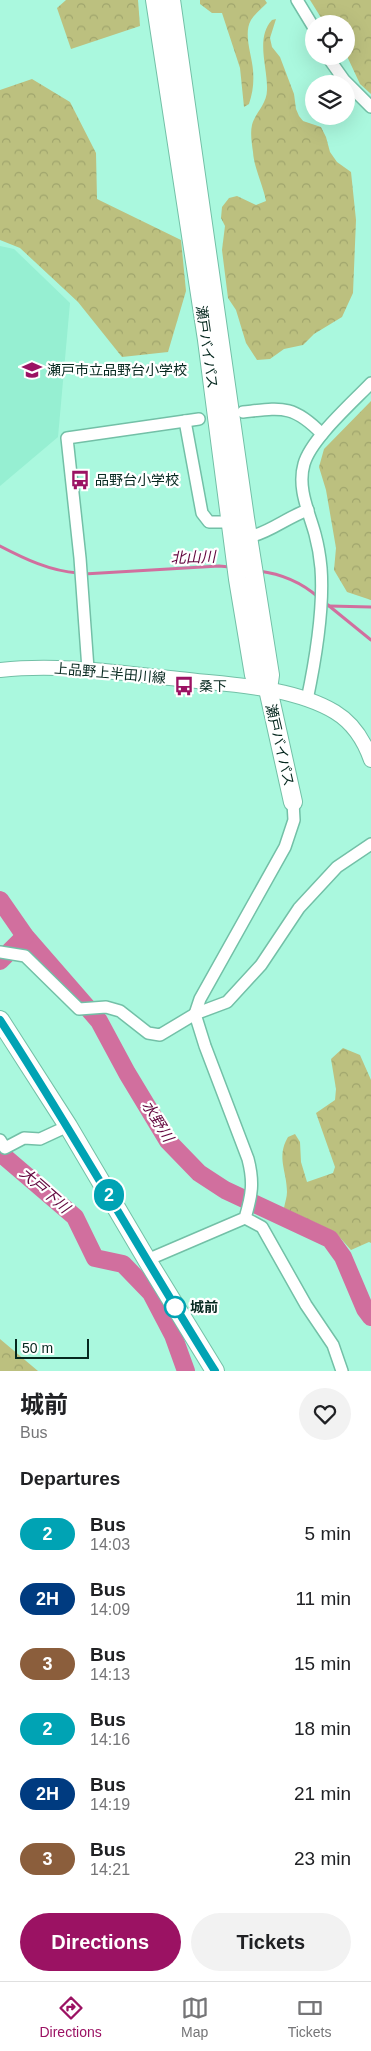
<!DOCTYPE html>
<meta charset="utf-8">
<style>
:root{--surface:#fff;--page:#f2f2f2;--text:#202124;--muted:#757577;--line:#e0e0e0;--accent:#9b1263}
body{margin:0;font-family:Arial,"Noto Sans JP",sans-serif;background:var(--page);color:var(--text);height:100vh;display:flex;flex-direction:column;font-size:19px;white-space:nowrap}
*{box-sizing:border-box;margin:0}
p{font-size:16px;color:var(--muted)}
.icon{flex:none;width:28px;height:28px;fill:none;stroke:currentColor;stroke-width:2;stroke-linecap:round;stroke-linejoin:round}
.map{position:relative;height:1371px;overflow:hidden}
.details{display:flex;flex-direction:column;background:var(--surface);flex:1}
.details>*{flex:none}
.badge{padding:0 10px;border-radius:16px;font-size:18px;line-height:32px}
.controls{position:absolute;left:305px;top:15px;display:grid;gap:10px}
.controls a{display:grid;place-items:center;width:50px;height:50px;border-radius:50%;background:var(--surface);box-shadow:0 5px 20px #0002;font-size:25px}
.scale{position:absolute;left:15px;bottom:12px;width:74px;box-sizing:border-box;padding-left:5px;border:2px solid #06281f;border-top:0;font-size:14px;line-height:18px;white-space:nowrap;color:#06281f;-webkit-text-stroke:4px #fff;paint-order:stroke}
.map>.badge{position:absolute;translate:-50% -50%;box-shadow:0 0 0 2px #fff}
h2{padding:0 20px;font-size:19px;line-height:45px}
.round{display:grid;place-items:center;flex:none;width:52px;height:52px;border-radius:26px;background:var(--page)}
.headline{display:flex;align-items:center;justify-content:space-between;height:85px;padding:0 20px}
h1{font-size:24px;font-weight:700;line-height:38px}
.primary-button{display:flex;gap:10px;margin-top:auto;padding:10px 20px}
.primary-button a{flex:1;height:58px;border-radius:30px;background:var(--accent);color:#fff;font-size:20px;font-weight:700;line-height:58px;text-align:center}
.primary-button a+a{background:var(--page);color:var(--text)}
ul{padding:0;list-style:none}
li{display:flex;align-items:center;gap:15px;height:65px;padding:0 20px}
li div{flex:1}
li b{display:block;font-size:19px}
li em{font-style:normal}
li .badge{min-width:55px;font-weight:700;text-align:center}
.dock{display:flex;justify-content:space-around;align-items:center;height:70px;border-top:1px solid var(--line);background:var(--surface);font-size:14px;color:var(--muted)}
.dock a{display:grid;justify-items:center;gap:2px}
.dock .current{color:var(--accent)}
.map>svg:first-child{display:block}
.built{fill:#96efd2}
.forest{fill:url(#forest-crowns)}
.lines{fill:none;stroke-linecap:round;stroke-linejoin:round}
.stream{stroke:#d16f9e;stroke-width:3}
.river{stroke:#d16f9e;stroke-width:18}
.minor-casing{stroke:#73c0a7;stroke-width:14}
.tertiary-casing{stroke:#73c0a7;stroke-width:16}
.trunk-casing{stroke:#73c0a7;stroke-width:20}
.minor{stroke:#fff;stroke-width:11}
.tertiary{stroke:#fff;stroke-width:14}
.trunk{stroke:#fff;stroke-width:18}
.line-casing{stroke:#fff;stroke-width:11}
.line{stroke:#00a3b4;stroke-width:8}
.stop-dot{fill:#fff;stroke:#00a3b4;stroke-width:2.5}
.labels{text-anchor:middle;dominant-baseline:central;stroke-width:4.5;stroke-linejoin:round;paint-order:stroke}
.street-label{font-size:14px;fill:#06281f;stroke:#fff}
.poi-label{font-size:14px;fill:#06281f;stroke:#fff;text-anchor:start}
.stop-label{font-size:14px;font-weight:bold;fill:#06281f;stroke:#fff;text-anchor:start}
.water-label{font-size:15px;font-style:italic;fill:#63073e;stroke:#fff}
</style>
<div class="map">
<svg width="371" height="1371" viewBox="0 0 371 1371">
<defs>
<pattern id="forest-crowns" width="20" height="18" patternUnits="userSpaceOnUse" patternTransform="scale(1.25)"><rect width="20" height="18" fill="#bcc07f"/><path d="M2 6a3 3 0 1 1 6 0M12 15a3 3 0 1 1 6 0" fill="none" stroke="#a0a56d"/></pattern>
</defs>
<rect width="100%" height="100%" fill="#aaf8de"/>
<!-- built -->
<path class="built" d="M0,246L14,249L70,303L58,437L0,486Z"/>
<!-- forest -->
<g class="forest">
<path d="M66,0H138L140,26L71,49L57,8Z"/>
<path d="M200,0H265L267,3C262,8 255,14 251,20C243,34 252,55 253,70C254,82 253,92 249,104L244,107L240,68L222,13H212L200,4Z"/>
<path d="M310,0H371V94L360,84L346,54V24H325Z"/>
<path d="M276,19L270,38L272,47L280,57L294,94L296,109L299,116L303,121L321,127L326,137L330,152L337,162L351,172L356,220L353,293L342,317L314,334L303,345L284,349L270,359L257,360L246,343L236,310L228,298L222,250L225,226L221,218L222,207L229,198L237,196L256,205L266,201C263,185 254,168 253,152C252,145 250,133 252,125C255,113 267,104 267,90C268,68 255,38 272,20Z"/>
<path d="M32,79L70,102L96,153L97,199L181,240L186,291L168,352L122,357L78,302L20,248L0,240V90Z"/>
<path d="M371,401V600L347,592L334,570L336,548L326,490L319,467L324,449Z"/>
<path d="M343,1048L360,1055L371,1080V1243L369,1242L351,1250L335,1232L284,1208C285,1202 287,1197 287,1192C287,1171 276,1157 288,1137L295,1134L300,1142L301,1162L307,1182L333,1173L335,1167L316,1113L335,1100L336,1089L331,1059Z"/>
<path d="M0,1339L38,1371H0Z"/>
</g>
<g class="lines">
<!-- stream -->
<g class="stream">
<path d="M0,546C25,559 50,571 78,573"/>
<path d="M259,571C282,574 301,582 318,597"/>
<path d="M84,574L219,566L230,567"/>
<path d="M323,601L371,640"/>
<path d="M329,606L371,607"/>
</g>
<!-- river -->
<g class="river">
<path d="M0,900L25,936L99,1021L127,1073L168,1141L199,1173L225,1190L330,1239L343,1257L365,1309L371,1317"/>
<path d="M0,961L25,936"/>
<path d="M0,1151L6,1158L75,1217L95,1258L123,1264L151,1293L173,1335L186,1371"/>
</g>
<defs>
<g id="minor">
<path d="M297,0L314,28"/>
<path d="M327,56L344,80L371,107"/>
<path d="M243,412C281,408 293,404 322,434"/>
<path d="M185,421L202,513L209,522H230"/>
<path d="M249,537C271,532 287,517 308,510"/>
<path d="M88,669L80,558L67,438L199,419"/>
<path d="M307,700C315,662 324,607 321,568C320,557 318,545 315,534C309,512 297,488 304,464C311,439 352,403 371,383"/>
<path d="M0,952L25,956L79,1009L106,1007L120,1011L148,1033L160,1035L195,1014L227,1002L261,965L299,908L337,867L371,844"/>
<path d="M0,1140L5,1148L24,1138L40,1139L68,1126"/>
<path d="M245,1218L262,1227L306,1305L333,1345L342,1371"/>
<path d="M147,1260L245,1218C252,1195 254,1182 248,1159L205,1046L195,1014L200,999L285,847L294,820L293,802"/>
</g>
<path id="tertiary" d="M0,670C60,663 119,673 179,679C229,685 291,686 335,712C353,723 364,740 371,760"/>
<g id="trunk">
<path d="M155,0L207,340L238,579L254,675L268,689"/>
<path d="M171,0L245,518L270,675L268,689L293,802"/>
<path d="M0,1020L68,1126L147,1260L215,1371"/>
</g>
</defs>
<!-- minor casing -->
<use href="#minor" class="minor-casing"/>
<!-- tertiary casing -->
<use href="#tertiary" class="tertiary-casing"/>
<!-- trunk casing -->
<use href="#trunk" class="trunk-casing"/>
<!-- minor -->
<use href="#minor" class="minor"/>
<!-- tertiary -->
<use href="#tertiary" class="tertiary"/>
<!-- trunk -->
<use href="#trunk" class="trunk"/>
</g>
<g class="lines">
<defs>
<path id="line" d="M0,1020C75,1135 142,1255 215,1371"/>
</defs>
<!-- line casing -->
<use href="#line" class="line-casing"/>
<!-- line -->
<use href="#line" class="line"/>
</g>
<!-- icons -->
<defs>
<symbol id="school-bare" viewBox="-9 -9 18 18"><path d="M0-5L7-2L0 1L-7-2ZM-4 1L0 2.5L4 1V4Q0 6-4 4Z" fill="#9b1263" stroke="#fff" stroke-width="2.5" paint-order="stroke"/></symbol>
<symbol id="bus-bare" viewBox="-9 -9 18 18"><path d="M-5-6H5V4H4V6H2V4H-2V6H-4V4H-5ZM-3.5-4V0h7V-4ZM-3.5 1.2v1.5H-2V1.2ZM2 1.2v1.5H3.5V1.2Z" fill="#9b1263" stroke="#fff" stroke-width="2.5" paint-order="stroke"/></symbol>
</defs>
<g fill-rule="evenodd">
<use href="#school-bare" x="18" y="356" width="28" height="28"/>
<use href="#bus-bare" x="66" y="466" width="28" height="28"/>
<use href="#bus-bare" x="170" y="672" width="28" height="28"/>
</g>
<!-- markers -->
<circle class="stop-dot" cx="175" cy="1307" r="10"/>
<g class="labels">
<!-- street labels -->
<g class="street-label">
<text transform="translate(207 347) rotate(82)">瀬戸バイパス</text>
<text transform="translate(110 673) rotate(5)">上品野上半田川線</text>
<text transform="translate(280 745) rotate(77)">瀬戸バイパス</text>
</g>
<!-- poi labels -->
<g class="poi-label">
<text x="47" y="370">瀬戸市立品野台小学校</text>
<text x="95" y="480">品野台小学校</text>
<text x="199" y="686">桑下</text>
</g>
<!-- stop labels -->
<g class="stop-label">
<text x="190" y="1307">城前</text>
</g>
<!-- water labels -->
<g class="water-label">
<text transform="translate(193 557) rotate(-2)">北山川</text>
<text transform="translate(158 1121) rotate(58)">水野川</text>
<text transform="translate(45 1190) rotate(41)">大戸下川</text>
</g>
</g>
</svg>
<div class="controls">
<a><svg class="icon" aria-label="locate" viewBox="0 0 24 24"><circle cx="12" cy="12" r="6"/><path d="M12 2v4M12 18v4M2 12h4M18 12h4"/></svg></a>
<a><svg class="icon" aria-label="layers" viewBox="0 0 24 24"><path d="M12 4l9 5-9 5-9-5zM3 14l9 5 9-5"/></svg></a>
</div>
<div class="scale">50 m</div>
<b class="badge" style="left:109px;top:1195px;background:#00a3b4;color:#fff">2</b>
</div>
<section class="details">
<div class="headline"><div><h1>城前</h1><p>Bus</p></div><a class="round"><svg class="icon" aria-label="heart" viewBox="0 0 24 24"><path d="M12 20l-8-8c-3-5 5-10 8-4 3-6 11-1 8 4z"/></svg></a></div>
<h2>Departures</h2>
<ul>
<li><span class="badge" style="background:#00a3b4;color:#fff">2</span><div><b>Bus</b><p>14:03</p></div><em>5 min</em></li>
<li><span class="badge" style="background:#003b80;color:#fff">2H</span><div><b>Bus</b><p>14:09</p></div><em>11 min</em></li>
<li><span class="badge" style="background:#8b5e3c;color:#fff">3</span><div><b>Bus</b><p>14:13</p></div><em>15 min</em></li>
<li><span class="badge" style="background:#00a3b4;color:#fff">2</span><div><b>Bus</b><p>14:16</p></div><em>18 min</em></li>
<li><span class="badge" style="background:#003b80;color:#fff">2H</span><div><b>Bus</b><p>14:19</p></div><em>21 min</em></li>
<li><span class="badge" style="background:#8b5e3c;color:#fff">3</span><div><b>Bus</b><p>14:21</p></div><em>23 min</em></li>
</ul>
<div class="primary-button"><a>Directions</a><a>Tickets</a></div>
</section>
<nav class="dock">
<a class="current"><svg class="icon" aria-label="directions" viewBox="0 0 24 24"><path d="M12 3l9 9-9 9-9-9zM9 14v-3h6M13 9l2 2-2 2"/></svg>Directions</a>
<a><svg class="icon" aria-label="map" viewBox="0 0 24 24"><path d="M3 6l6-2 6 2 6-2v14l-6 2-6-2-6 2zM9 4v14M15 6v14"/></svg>Map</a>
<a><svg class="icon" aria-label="tickets" viewBox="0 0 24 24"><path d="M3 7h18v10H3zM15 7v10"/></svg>Tickets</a>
</nav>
